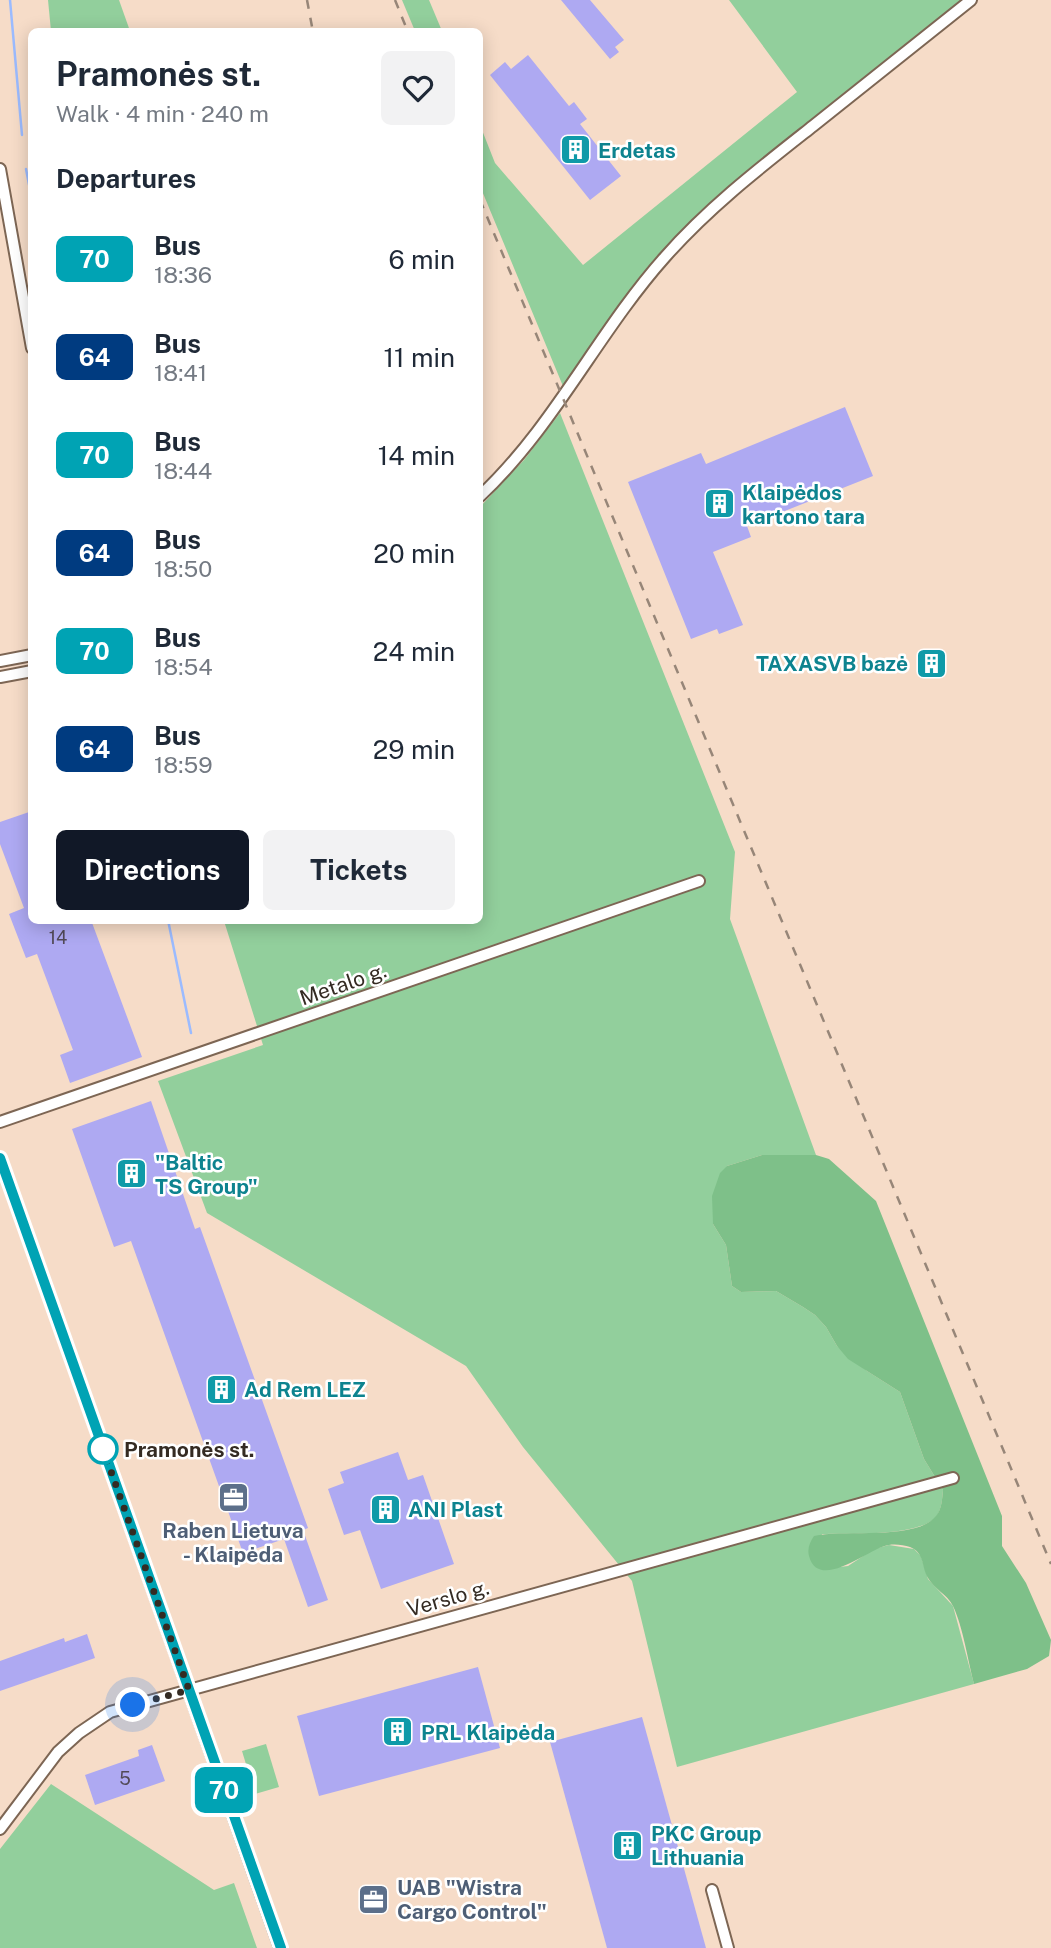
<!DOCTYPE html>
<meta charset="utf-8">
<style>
:root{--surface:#fff;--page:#f2f2f3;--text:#1f2937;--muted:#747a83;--accent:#111827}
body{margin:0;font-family:"Public Sans",sans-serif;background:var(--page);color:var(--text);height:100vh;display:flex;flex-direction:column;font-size:26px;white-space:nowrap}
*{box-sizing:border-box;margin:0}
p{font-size:23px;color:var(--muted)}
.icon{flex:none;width:38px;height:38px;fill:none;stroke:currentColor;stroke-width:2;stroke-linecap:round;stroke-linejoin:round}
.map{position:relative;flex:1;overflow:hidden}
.drawer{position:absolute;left:28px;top:28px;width:455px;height:896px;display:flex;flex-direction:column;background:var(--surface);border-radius:10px;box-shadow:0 4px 18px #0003}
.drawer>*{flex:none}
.badge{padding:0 14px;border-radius:10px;font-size:24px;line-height:46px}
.you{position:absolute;width:35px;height:35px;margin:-18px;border:5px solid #fff;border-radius:50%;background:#1a73e8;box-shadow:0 0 0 10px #1a73e833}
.map>.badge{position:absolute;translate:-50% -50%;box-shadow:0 0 0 4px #fff}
h2{padding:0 28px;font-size:26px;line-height:63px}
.round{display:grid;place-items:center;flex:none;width:74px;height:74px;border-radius:10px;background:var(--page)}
.summary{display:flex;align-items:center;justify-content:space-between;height:119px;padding:0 28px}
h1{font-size:33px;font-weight:700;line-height:52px}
.action{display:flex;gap:14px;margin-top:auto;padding:14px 28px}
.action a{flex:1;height:80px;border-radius:10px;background:var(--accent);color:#fff;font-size:28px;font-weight:700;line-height:80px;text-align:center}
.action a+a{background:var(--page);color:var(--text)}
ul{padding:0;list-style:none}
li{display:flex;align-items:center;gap:21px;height:98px;padding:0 28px}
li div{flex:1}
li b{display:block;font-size:26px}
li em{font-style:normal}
li .badge{min-width:77px;font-weight:700;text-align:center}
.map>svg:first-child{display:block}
.green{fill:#92cf9c}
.forest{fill:#7ec089}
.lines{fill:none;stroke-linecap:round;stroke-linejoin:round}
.stream{stroke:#9bbbff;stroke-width:2.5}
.building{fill:#aea9f2}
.minor-casing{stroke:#7d6654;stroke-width:14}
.minor{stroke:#fff;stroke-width:10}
.rail{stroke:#978678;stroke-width:2.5;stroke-dasharray:9 9;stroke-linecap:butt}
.line-casing{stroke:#fff;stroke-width:16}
.line{stroke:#00a3b4;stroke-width:10}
.walk{stroke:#342b23;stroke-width:7;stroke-dasharray:0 12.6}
.stop-dot{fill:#fff;stroke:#00a3b4;stroke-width:3.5}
.labels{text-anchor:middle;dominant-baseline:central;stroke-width:5;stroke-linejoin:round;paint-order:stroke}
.number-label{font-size:18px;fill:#524a57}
.culture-label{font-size:21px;font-weight:bold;fill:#0d838f;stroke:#fff;text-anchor:start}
.street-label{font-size:21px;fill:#342b23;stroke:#fff}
.stop-label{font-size:21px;font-weight:bold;fill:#342b23;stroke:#fff;text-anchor:start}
.service-label{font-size:21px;font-weight:bold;fill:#4e5e75;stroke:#fff}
</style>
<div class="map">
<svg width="1051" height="1948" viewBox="0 0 1051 1948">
<rect width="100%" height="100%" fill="#f6dcc8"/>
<!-- green -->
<g class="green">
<path d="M48,0H119L130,31H51Z"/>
<path d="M402,0H429L442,31H415Z"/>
<path d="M729,0H963L686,227L645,272L565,391L480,186V125L495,163L583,265L797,92Z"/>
<path d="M560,413L735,852L730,919L816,1155H762L727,1166L713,1224L726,1245L732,1286L741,1292L776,1291L803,1307L815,1315L826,1327L837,1346L867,1371L900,1392L924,1459L943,1490C942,1499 942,1509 936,1517C918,1537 849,1533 822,1534L815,1565L822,1569L848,1566L874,1549L889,1545L914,1549L921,1556L928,1579L953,1606L974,1684L677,1767L632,1581L523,1447L466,1366L207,1213L158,1081L263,1045L224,921L480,920V507L524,460Z"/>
<path d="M266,1744L279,1787L255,1794L242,1751Z"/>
<path d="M51,1784L214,1890L234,1883L257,1948H0V1849Z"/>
</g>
<!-- forest -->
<path class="forest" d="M762,1155H816L829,1159L876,1201L1002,1516V1546L1026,1583L1051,1640L1049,1656L1027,1669L974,1684C968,1661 963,1627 953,1606C947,1594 934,1589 928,1578C921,1566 925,1553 910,1547C904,1545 895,1544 889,1545C870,1547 819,1593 809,1556C807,1548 810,1542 814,1536C845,1529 916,1541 936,1516C942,1509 942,1499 943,1490L924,1459L900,1392L848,1359L837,1346L826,1327L815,1315L803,1307L776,1291L741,1292L732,1286L726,1245L713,1224L712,1196L720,1173L727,1166Z"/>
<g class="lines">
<!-- stream -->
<g class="stream">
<path d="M10,0L22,135"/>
<path d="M26,169L32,200"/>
<path d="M168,920L191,1033"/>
</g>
</g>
<!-- building -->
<g class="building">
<path d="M561,0H590L624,40L615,47L619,52L610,59Z"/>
<path d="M528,55L569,106L574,102L587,119L580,124L621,176L590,200L490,75L505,62L511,69Z"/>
<path d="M845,407L873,476L747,526L751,537L713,552L743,625L719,634L717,629L691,639L628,482L701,453L706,464Z"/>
<path d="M32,811V920H91L142,1057L70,1083L60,1055L73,1050L37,954L26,958L9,914L24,908L0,844V822Z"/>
<path d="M151,1101L195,1229L200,1227L308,1528L303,1530L328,1600L308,1607L284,1539L243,1553L131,1241L114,1247L72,1129Z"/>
<path d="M398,1452L408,1480L423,1475L454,1564L381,1589L360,1530L344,1535L328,1489L344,1483L340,1472Z"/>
<path d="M87,1634L95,1658L0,1691V1661L64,1638L65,1642Z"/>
<path d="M478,1667L500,1748L319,1796L297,1716Z"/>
<path d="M642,1717L706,1948H607L550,1742Z"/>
<path d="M152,1745L165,1781L95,1805L85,1775L139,1756L138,1750Z"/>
</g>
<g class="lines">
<defs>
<g id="minor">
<path d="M0,169L32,348"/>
<path d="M480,496C554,427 598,332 665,257C709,207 761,167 813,126C865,84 918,42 971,0"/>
<path d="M0,661L32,655"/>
<path d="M0,677L32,671"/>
<path d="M0,1122L699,881"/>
<path d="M0,1158L280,1948"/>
<path d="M0,1829L58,1752L79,1733L110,1712L953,1478"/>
<path d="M712,1890L728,1948"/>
</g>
</defs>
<!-- minor casing -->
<use href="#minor" class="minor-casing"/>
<!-- minor -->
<use href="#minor" class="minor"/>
<!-- rail -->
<g class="rail">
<path d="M307,0L313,32"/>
<path d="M395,0L408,32"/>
<path d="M480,200L1051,1564"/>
</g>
</g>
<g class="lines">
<defs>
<path id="line" d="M0,1158L281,1948"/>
</defs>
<!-- line casing -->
<use href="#line" class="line-casing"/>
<!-- line -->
<use href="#line" class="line"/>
<!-- walk -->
<path class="walk" d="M103,1449L189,1690L133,1705"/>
</g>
<!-- icons -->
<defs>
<symbol id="building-square" viewBox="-11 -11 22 22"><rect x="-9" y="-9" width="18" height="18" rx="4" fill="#0f9aa8" stroke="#fff"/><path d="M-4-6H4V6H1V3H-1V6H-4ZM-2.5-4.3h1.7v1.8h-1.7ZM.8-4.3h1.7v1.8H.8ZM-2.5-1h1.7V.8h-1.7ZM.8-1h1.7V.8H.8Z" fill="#fff"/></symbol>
<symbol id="office-square" viewBox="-11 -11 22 22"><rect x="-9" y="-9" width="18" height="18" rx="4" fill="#5c6f8a" stroke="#fff"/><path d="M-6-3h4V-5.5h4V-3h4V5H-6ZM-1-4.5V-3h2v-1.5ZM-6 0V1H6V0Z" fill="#fff"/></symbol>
</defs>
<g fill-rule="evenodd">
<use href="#building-square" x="558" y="132" width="35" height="35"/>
<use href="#building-square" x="702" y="486" width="35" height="35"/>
<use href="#building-square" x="914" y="646" width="35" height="35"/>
<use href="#building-square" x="114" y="1156" width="35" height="35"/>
<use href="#building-square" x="204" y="1372" width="35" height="35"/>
<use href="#office-square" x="216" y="1480" width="35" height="35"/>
<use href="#building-square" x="368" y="1492" width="35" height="35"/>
<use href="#building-square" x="380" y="1714" width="35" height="35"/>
<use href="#building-square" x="610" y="1828" width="35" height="35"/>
<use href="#office-square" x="356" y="1882" width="35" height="35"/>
</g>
<!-- markers -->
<circle class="stop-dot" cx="103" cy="1449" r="14"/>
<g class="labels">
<!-- number labels -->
<g class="number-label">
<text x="58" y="937">14</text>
<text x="125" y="1778">5</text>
</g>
<!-- culture labels -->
<g class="culture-label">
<text x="598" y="150">Erdetas</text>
<text x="742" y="492">Klaipėdos<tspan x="742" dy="24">kartono tara</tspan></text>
<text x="908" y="663" text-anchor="end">TAXASVB bazė</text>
<text x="155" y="1162">"Baltic<tspan x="155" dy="24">TS Group"</tspan></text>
<text x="244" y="1389">Ad Rem LEZ</text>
<text x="408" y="1509">ANI Plast</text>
<text x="421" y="1732">PRL Klaipėda</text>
<text x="651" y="1833">PKC Group<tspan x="651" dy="24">Lithuania</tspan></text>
</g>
<!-- street labels -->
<g class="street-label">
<text transform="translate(343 984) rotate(-19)">Metalo g.</text>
<text transform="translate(448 1598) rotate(-16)">Verslo g.</text>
</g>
<!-- stop labels -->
<g class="stop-label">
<text x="124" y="1449">Pramonės st.</text>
</g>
<!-- service labels -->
<g class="service-label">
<text x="233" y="1530">Raben Lietuva<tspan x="233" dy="24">- Klaipėda</tspan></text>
<text x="397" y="1887" text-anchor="start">UAB "Wistra<tspan x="397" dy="24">Cargo Control"</tspan></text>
</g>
</g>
</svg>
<div class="you" style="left:133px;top:1705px"></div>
<b class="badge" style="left:224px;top:1790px;background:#00a3b4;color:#fff">70</b>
<section class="drawer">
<div class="summary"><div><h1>Pramonės st.</h1><p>Walk · 4 min · 240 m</p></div><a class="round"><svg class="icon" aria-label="heart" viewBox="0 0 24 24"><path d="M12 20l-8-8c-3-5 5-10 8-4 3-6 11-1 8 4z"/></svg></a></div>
<h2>Departures</h2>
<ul>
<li><span class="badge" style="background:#00a3b4;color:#fff">70</span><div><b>Bus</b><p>18:36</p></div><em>6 min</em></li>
<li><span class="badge" style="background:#003b80;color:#fff">64</span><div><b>Bus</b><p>18:41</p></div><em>11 min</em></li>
<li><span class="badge" style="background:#00a3b4;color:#fff">70</span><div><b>Bus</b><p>18:44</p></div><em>14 min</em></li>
<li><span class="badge" style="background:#003b80;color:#fff">64</span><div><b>Bus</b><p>18:50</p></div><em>20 min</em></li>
<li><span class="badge" style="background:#00a3b4;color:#fff">70</span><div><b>Bus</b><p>18:54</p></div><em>24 min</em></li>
<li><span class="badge" style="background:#003b80;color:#fff">64</span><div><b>Bus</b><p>18:59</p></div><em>29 min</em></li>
</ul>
<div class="action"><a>Directions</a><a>Tickets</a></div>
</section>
</div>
